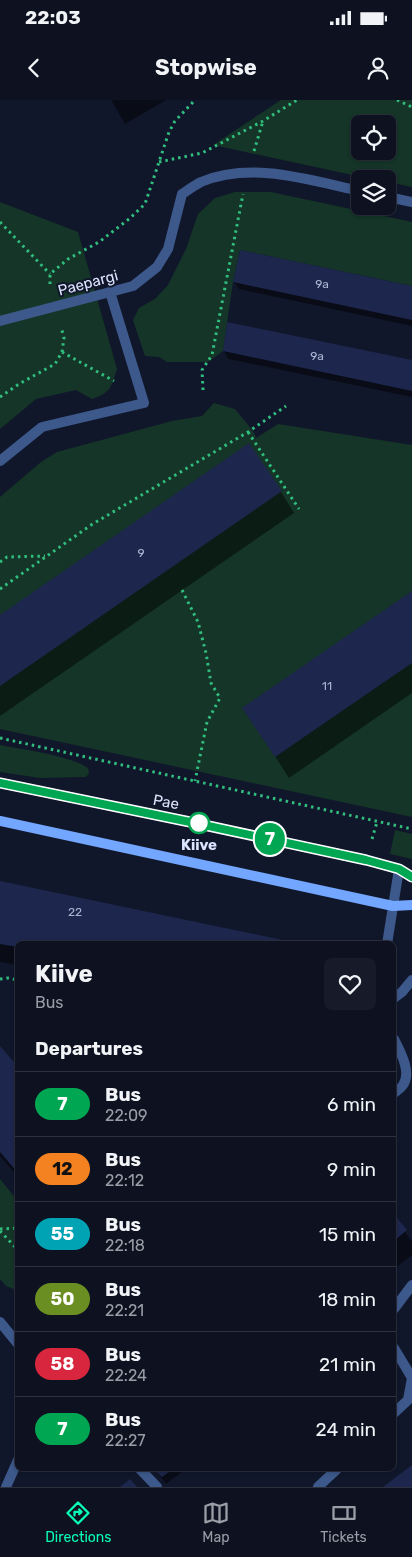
<!DOCTYPE html>
<style>
:root{--surface:#0d1120;--page:#161a29;--text:#f1f3f6;--muted:#9a9da5;--line:#2d313e;--accent:#09feb6}
body{margin:0;font-family:Rubik,sans-serif;background:var(--page);color:var(--text);height:100vh;display:flex;flex-direction:column;font-size:19px;white-space:nowrap}
*{box-sizing:border-box;margin:0}
p{font-size:16px;color:var(--muted)}
.icon{flex:none;width:28px;height:28px;fill:none;stroke:currentColor;stroke-width:2;stroke-linecap:round;stroke-linejoin:round}
.map{position:relative;flex:1;overflow:hidden}
.side{position:absolute;left:15px;top:841px;width:381px;height:530px;display:flex;flex-direction:column;background:var(--surface);border-radius:8px;box-shadow:0 1px 4px #0004,0 0 0 1px var(--line)}
.side>*{flex:none}
.badge{padding:0 10px;border-radius:16px;font-size:18px;line-height:32px}
.fabs{position:absolute;left:351px;top:15px;display:grid;gap:10px}
.fabs a{display:grid;place-items:center;width:45px;height:45px;border-radius:8px;background:var(--surface);box-shadow:0 1px 4px #0004,0 0 0 1px var(--line);font-size:25px}
.map>.badge{position:absolute;translate:-50% -50%;box-shadow:0 0 0 2px #fff}
h2{padding:0 20px;font-size:19px;line-height:45px}
.round{display:grid;place-items:center;flex:none;width:52px;height:52px;border-radius:8px;background:var(--page)}
.overview{display:flex;align-items:center;justify-content:space-between;height:85px;padding:0 20px}
h1{font-size:24px;font-weight:700;line-height:38px}
ul{padding:0;list-style:none}
li{display:flex;align-items:center;gap:15px;height:65px;padding:0 20px;border-top:1px solid var(--line)}
li div{flex:1}
li b{display:block;font-size:19px}
li em{font-style:normal}
li .badge{min-width:55px;font-weight:700;text-align:center}
.status{display:flex;justify-content:space-between;align-items:center;height:35px;padding:0 25px;background:var(--surface);direction:ltr}
.status svg{height:14px;fill:currentColor}
header{display:flex;justify-content:space-between;align-items:center;height:65px;padding:0 20px;background:var(--surface);font-size:22px;font-weight:700}
.tabs{display:flex;justify-content:space-around;align-items:center;height:70px;border-top:1px solid var(--line);background:var(--surface);font-size:14px;color:var(--muted)}
.tabs a{display:grid;justify-items:center;gap:2px}
.tabs .selected{color:var(--accent)}
.map>svg:first-child{display:block}
.green{fill:#143527;fill-rule:evenodd}
.shadow{fill:#0007}
.building{fill:#1d264c}
.lines{fill:none;stroke-linecap:round;stroke-linejoin:round}
.path{stroke:#31bd7e;stroke-width:3;stroke-dasharray:2.5 4;stroke-linecap:butt}
.service{stroke:#3d588a;stroke-width:10}
.minor{stroke:#3d588a;stroke-width:10}
.secondary{stroke:#73a6fe;stroke-width:10}
.line-casing{stroke:#fff;stroke-width:11}
.line{stroke:#00a651;stroke-width:8}
.stop-dot{fill:#fff;stroke:#00a651;stroke-width:2.5}
.labels{text-anchor:middle;dominant-baseline:central;stroke-width:4;stroke-linejoin:round;paint-order:stroke}
.number-label{font-size:12px;fill:#acb5d2}
.street-label{font-size:15px;fill:#dce5ff;stroke:#11172b}
.stop-label{font-size:15px;font-weight:bold;fill:#dce5ff;stroke:#11172b}
</style>
<div class="status"><b>22:03</b><svg viewBox="0 0 49 12"><path d="M0 12V9h3v3zM5 12V6h3v6zM10 12V3h3v9zM15 12V0h3v12zM26 1h20v11H26zM47 4h2v5h-2z"/></svg></div>
<header><svg class="icon" aria-label="back" viewBox="0 0 24 24"><path d="M15 5l-7 7 7 7"/></svg>Stopwise<svg class="icon" aria-label="person" viewBox="0 0 24 24"><circle cx="12" cy="8" r="4"/><path d="M4 21q1-7 8-7t8 7"/></svg></header>
<div class="map">
<svg width="412" height="1387" viewBox="0 0 412 1387">
<rect width="100%" height="100%" fill="#11172b"/>
<!-- green -->
<g class="green">
<path d="M281,0H412V87L388,82V79H371L213,45ZM360,24H388V51H360Z"/>
<path d="M235,92H271L412,122V186L240,150L233,182L223,251L208,262H167L159,257L145,256L133,220L139,208L155,199L168,185L186,149L198,114L215,98Z"/>
<path d="M0,102L78,132L117,269C111,287 111,293 92,299L76,290L36,299L0,329Z"/>
<path d="M214,303L235,309L253,331L256,337L253,340L278,324L412,345V717L0,629V397L41,362L57,352L172,321L202,316Z"/>
<path d="M0,645C24,650 69,655 88,668L89,673L86,677L40,678L0,672Z"/>
<path d="M395,730L412,734V759L390,754Z"/>
<path d="M0,1079L17,1100L16,1190L6,1186L0,1179Z"/>
</g>
<!-- shadow -->
<g class="shadow">
<path d="M111,0H166L125,24Z"/>
<path d="M234,182L412,187V226L239,189Z"/>
<path d="M228,223L412,262V297L228,259L224,251Z"/>
<path d="M249,345L281,392L294,413L0,616V516Z"/>
<path d="M412,493V593L289,678L244,608Z"/>
<path d="M0,782L18,844V865L0,862Z"/>
<path d="M0,948L18,969V1077L0,1056Z"/>
<path d="M394,1116L412,1142V1155L394,1169Z"/>
<path d="M155,1369H182L183,1371L166,1384Z"/>
</g>
<!-- building -->
<g class="building">
<path d="M240,150L412,186V220L233,182Z"/>
<path d="M227,222L412,260V291L223,251Z"/>
<path d="M249,343L282,391L0,586V515Z"/>
<path d="M412,491V563L275,657L242,608Z"/>
<path d="M0,781L297,843L296,844H18V847L0,844Z"/>
<path d="M0,946L18,967V1073L0,1052Z"/>
<path d="M394,1114L407,1130L394,1141Z"/>
<path d="M412,1365V1387H383Z"/>
<path d="M154,1369H173L162,1377Z"/>
<path d="M130,1379L137,1387H120Z"/>
</g>
<g class="lines">
<!-- path -->
<g class="path">
<path d="M397,0L412,7"/>
<path d="M254,51L263,21"/>
<path d="M159,62L202,53L263,21L297,0"/>
<path d="M0,122L50,174"/>
<path d="M50,184V174L68,159L99,142L129,119L145,104L169,32L175,21L195,0"/>
<path d="M62,252L114,281"/>
<path d="M203,290L202,270L212,255L243,94"/>
<path d="M0,297L19,284L55,264L62,252L64,238L61,227"/>
<path d="M248,332L299,409"/>
<path d="M0,462L7,457L45,456"/>
<path d="M0,489L91,425L248,332L286,306"/>
<path d="M182,490L198,522L206,553L211,583L220,598L207,622L195,681"/>
<path d="M0,638L412,729"/>
<path d="M372,739L377,722"/>
<path d="M0,879L7,878L18,880"/>
<path d="M0,1129L18,1128"/>
<path d="M0,1131L18,1150"/>
</g>
<!-- service -->
<g class="service">
<path d="M0,361L42,327L144,303L110,192"/>
<path d="M394,939C400,951 412,972 403,985C401,988 397,991 394,993"/>
<path d="M394,1209L412,1185"/>
<path d="M394,1248L412,1278L408,1300L394,1313"/>
<path d="M140,1369L157,1387"/>
<path d="M318,1387L337,1369"/>
</g>
<!-- minor -->
<g class="minor">
<path d="M388,97L412,102"/>
<path d="M0,221L133,186L157,167L168,149L182,94C188,90 195,85 201,82C252,61 309,80 360,91"/>
<path d="M387,844L399,769"/>
<path d="M394,898L402,892L412,880"/>
<path d="M0,1222L18,1244"/>
<path d="M6,1387L18,1360"/>
</g>
<!-- secondary -->
<g class="secondary">
<path d="M0,683L190,722L366,760L399,769L412,777"/>
<path d="M0,721L393,806L412,805"/>
</g>
</g>
<g class="lines">
<defs>
<path id="line" d="M0,683L190,722L366,760L399,769L412,777"/>
</defs>
<!-- line casing -->
<use href="#line" class="line-casing"/>
<!-- line -->
<use href="#line" class="line"/>
</g>
<!-- markers -->
<circle class="stop-dot" cx="199" cy="723" r="10"/>
<g class="labels">
<!-- number labels -->
<g class="number-label">
<text x="322" y="184">9a</text>
<text x="317" y="256">9a</text>
<text x="141" y="453">9</text>
<text x="327" y="586">11</text>
<text x="75" y="812">22</text>
</g>
<!-- street labels -->
<g class="street-label">
<text transform="translate(88 183) rotate(-15)">Paepargi</text>
<text transform="translate(166 702) rotate(11)">Pae</text>
</g>
<!-- stop labels -->
<g class="stop-label">
<text x="199" y="745">Kiive</text>
</g>
</g>
</svg>
<div class="fabs">
<a><svg class="icon" aria-label="locate" viewBox="0 0 24 24"><circle cx="12" cy="12" r="6"/><path d="M12 2v4M12 18v4M2 12h4M18 12h4"/></svg></a>
<a><svg class="icon" aria-label="layers" viewBox="0 0 24 24"><path d="M12 4l9 5-9 5-9-5zM3 14l9 5 9-5"/></svg></a>
</div>
<b class="badge" style="left:270px;top:739px;background:#00a651;color:#fff">7</b>
<section class="side">
<div class="overview"><div><h1>Kiive</h1><p>Bus</p></div><a class="round"><svg class="icon" aria-label="heart" viewBox="0 0 24 24"><path d="M12 20l-8-8c-3-5 5-10 8-4 3-6 11-1 8 4z"/></svg></a></div>
<h2>Departures</h2>
<ul>
<li><span class="badge" style="background:#00a651;color:#fff">7</span><div><b>Bus</b><p>22:09</p></div><em>6 min</em></li>
<li><span class="badge" style="background:#f58220;color:#111">12</span><div><b>Bus</b><p>22:12</p></div><em>9 min</em></li>
<li><span class="badge" style="background:#00a3b4;color:#fff">55</span><div><b>Bus</b><p>22:18</p></div><em>15 min</em></li>
<li><span class="badge" style="background:#6b8e23;color:#fff">50</span><div><b>Bus</b><p>22:21</p></div><em>18 min</em></li>
<li><span class="badge" style="background:#d7263d;color:#fff">58</span><div><b>Bus</b><p>22:24</p></div><em>21 min</em></li>
<li><span class="badge" style="background:#00a651;color:#fff">7</span><div><b>Bus</b><p>22:27</p></div><em>24 min</em></li>
</ul>
</section>
</div>
<nav class="tabs">
<a class="selected"><svg class="icon" aria-label="directions" viewBox="0 0 24 24"><path d="M12 3l9 9-9 9-9-9zM9 14v-3h6M13 9l2 2-2 2"/></svg>Directions</a>
<a><svg class="icon" aria-label="map" viewBox="0 0 24 24"><path d="M3 6l6-2 6 2 6-2v14l-6 2-6-2-6 2zM9 4v14M15 6v14"/></svg>Map</a>
<a><svg class="icon" aria-label="tickets" viewBox="0 0 24 24"><path d="M3 7h18v10H3zM15 7v10"/></svg>Tickets</a>
</nav>
